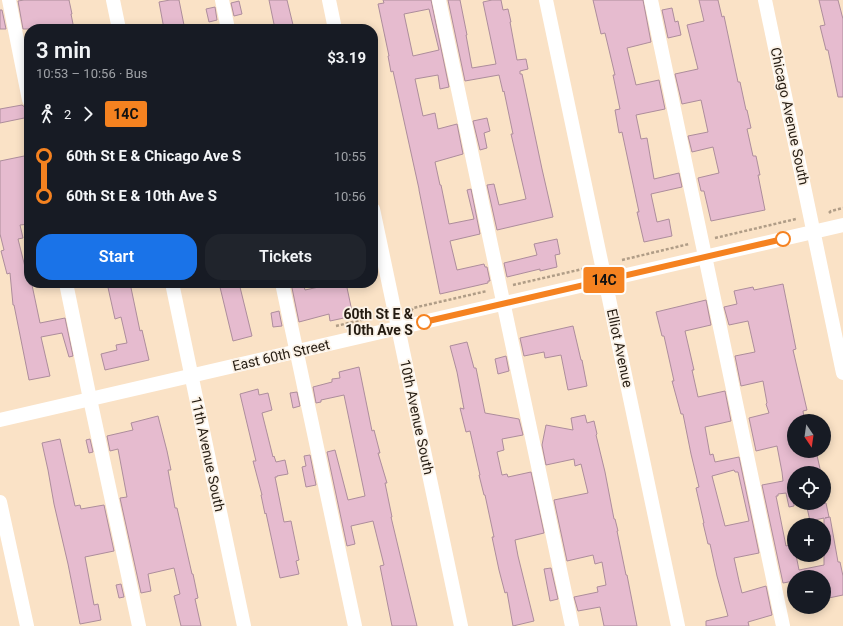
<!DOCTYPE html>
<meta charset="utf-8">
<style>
:root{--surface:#171b24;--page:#20242c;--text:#f1f3f6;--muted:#9ea1a6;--accent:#1a73e8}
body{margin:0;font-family:Roboto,sans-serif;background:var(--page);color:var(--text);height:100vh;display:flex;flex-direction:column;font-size:15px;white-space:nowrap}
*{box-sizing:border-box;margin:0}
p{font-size:13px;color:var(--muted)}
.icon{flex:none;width:22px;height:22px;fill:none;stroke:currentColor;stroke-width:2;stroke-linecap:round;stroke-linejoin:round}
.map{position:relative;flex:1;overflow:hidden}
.side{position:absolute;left:24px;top:24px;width:354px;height:264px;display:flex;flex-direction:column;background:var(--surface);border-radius:16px;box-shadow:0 2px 10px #0003}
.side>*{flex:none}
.badge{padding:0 8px;border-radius:3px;font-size:14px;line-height:26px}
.needle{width:26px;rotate:167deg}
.controls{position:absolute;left:787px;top:414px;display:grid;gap:8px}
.controls a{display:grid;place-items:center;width:44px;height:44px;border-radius:50%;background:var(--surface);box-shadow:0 2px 10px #0003;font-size:20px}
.map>.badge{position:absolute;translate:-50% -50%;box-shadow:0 0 0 2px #fff}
.legs{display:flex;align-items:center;gap:6px;height:44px;padding:0 12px;font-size:13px}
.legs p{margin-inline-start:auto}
.headline{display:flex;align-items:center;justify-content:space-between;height:68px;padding:0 12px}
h1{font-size:22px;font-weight:600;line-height:30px}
.action{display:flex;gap:8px;margin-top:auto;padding:8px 12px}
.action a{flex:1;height:46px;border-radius:16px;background:var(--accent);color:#fff;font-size:16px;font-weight:600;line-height:46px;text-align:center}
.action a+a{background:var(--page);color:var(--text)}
ul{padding:0 12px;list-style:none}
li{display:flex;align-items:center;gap:14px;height:40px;font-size:15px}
li i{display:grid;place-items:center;width:6px;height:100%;margin:0 5px;background:currentColor}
li i::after{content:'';width:10px;height:10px;margin:-5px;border:3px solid;border-radius:50%;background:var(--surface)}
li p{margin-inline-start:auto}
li:first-child i{background:linear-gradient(#0000 50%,currentColor 0)}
li:last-child i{background:linear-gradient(currentColor 50%,#0000 0)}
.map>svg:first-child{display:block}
.building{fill:#e6bbcf;stroke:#ad8d9c;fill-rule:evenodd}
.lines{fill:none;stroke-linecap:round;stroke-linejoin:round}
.path{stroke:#b09d87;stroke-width:2.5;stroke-dasharray:3 2;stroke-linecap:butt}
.minor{stroke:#fff;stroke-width:14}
.line-1-casing{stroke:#fff;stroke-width:9}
.line-1{stroke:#f58220;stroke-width:6}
.stop-1-dot{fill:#fff;stroke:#f58220;stroke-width:2}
.labels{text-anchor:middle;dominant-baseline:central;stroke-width:3.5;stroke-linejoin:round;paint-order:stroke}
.street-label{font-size:14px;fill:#241b11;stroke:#fbf2e7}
.stop-label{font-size:14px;font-weight:bold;fill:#241b11;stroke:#fbf2e7;text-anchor:end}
</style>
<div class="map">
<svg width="843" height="626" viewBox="0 0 843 626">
<rect width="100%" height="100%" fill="#fae2c6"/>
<!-- building -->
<g class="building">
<path d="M24,0H69L72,14H71L74,29H23L18,1Z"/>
<path d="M170,0H179L184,25L164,29L159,2Z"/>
<path d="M269,0H287L294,29H275Z"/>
<path d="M383,0H431L449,87L440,89L438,75L415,79L423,116L435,113L438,129L457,124L463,154L435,162L440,185H441L449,224L474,219L467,190L471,189L480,234L450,241L457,270L484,264L485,267H487L490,281H488V283L440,294L419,190V189L393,71L391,72L388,56H389L378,4L384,3ZM429,9L439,50L413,56L404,14Z"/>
<path d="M448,0H460L467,35H466L472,68L496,64L483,2L492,0H501L503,10L508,9L511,22H510L517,60L526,59L528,69L520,71V74H522L542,169L553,217L497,230L487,185L494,184L499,205L526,199L511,134H513L504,91L503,92L499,75L465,81Z"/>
<path d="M593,0H643L651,42L627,48L636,85L659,80L665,109L636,115L641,139L647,138L654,179L679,173L682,187L651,194L657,222L669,219L672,236L644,242L637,212H639L622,132L619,133L615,110L620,109L613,75H615L605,33L601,34Z"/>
<path d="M699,0H718L722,17L724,16L738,82H740L746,110H747L751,128L747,129L753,156H756L760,175H758L765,210L711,221L704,191H701L698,178L719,173L713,147L692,152L688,136L708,132L701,100L682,104L675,74L698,69L687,25L704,21Z"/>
<path d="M819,0H838L843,19V97H838L828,50H826L820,26L825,25Z"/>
<path d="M239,1L242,14L234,16L231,3Z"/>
<path d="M215,7L217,20L209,22L206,9Z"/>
<path d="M672,8L675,22L678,21L681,35L668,38L662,10Z"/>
<path d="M0,10H2L6,29H0Z"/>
<path d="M22,105L26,108H29V117L0,123V109Z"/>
<path d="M487,118L490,131L484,133L487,148L480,150L473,121Z"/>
<path d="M29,155V224L20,225L23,238L18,239L29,283L30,285H32L40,323L65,318L73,356L69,357L62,333L41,337L50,376L29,380L14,305H13L10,273L7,274L1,251L4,250L0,234V161Z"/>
<path d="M557,239L560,254L555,255L557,267L540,271V269L507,277L504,263L537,255L534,244Z"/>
<path d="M107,283H130L140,331L142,330L149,360L105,370L101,354L117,350L116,345L127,343L121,317L115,319Z"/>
<path d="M219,283H239L252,336L233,341Z"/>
<path d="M291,283H303L305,290L337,283H346L353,316L330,321L329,314L299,322Z"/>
<path d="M783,284L796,349L793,350L807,410L803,411L804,418L794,420V451H816L821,473H794V506L789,507L786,493L778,494V496H776L786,546L794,544V555H796L799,570L824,565V518L810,521L806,503H826L829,517L825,518L830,517L838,562H840L843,576V595L824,599V577H794V581L783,583L762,485L783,481L782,472L777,446L756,451L749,418L769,413L766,404L767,403L763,381L741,386L735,356L755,352L748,321L729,325L724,307L737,304L734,291L753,287L754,290Z"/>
<path d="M706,300L711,325L685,331L694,370H692L698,397L725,391L731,421L705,427L710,455L713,454L715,462L739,457L759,553L734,558L739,581L742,593L766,586L772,615L748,622L749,626H706V621L728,616L717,576L710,544H708L703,523H704L696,488L699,487L691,454L683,414H681L672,381H674L664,336H662L656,312ZM734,470L735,472H738L749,521L725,526L712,476Z"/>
<path d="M279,311L282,326L273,327L271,313Z"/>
<path d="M573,326L581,360H582L587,386L568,390L561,355L545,358L544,352L524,356L520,338Z"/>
<path d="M467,342L474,368H476L485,413L519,419L523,435L502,439L504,450L497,452L502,475L507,474L508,477L531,472L544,533L515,540L518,556L534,621L513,626L507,592L505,593L499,570L492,537H494L485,495H484L479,475H480L470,431L466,432L460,408L464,409L457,372L450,346Z"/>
<path d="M506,356L509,371L498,374L495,359Z"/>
<path d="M359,367L372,431L374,430L380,453H378L387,483H385L392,517H391L417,626H392L380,566L384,565L373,521L351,526L355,544L347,546L327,452L335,450L348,500L365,496L344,395L321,400V402L316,403L313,387L332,382V379L340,378L339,372Z"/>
<path d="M258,389L259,395L268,393L272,410L262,413L273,457L274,456L276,462L285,460L288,474L277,476V477H275L284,522L291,521L299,560L296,561L299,574L280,578L266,513L265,514L261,495H262L253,461H256L240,394Z"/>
<path d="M297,392L300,406L293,408L290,393Z"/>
<path d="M585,415L587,423L594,421L597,434L596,435L605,472L614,519H615L618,531H617L626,575H627L637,626H604L600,607L578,611L574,597L598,592L597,587L606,585L602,562L595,564L593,555L567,561L554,500L588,493L581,464L575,466L574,459L546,465L542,445L546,425L573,430L571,418Z"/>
<path d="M158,416L167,451L171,470H168L175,508H177L192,574H193L198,598L195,599L201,626H181L174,596L180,594L174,568L148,574L151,591L141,593L120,498L127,497L118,449L110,451L107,436L133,430L131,423Z"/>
<path d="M60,439L75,506L80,505L81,509L104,505L114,551L85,557L94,605L98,604L101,620L80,624L68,564L54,504L48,470L42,443Z"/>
<path d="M90,439L93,452L89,453L86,440Z"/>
<path d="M310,455L316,485L306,487L302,467L306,466L304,456Z"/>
<path d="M551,568L558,599L550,601L544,569Z"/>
<path d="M121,584L124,597L119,598L116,585Z"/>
</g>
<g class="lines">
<!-- path -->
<g class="path">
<path d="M829,213L831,211L843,208"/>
<path d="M715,238L796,219"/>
<path d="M622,260L689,244"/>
<path d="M513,285L587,268L588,269"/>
<path d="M411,311L413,308L487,291"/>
<path d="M336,326L378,316L380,317"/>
</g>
<!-- minor -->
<g class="minor">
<path d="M9,0L29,100"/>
<path d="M113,0L119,29"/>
<path d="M222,0L228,29"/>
<path d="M329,0L335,29"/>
<path d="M439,0L572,626"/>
<path d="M546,0L678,626"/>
<path d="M651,0L783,626"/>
<path d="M765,0L843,373"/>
<path d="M373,209L461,626"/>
<path d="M66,283L90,399L139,626"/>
<path d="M172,283L244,626"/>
<path d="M282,283L355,626"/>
<path d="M0,420L843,225"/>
<path d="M0,502L27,626"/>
</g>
</g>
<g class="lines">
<defs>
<path id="line-1" d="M424,322L783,239"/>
</defs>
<!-- line-1 casing -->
<use href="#line-1" class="line-1-casing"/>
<!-- line-1 -->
<use href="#line-1" class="line-1"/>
</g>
<!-- markers -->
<g class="stop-1-dot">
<circle cx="783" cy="239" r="7"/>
<circle cx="424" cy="322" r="7"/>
</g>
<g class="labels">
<!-- street labels -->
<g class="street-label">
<text transform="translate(790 116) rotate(78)">Chicago Avenue South</text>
<text transform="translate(620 348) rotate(78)">Elliot Avenue</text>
<text transform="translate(281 355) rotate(-13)">East 60th Street</text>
<text transform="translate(417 417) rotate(78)">10th Avenue South</text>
<text transform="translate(208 454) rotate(78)">11th Avenue South</text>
</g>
<!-- stop labels -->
<g class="stop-label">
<text x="413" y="314">60th St E &amp;<tspan x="413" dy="16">10th Ave S</tspan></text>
</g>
</g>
</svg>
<div class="controls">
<a><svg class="needle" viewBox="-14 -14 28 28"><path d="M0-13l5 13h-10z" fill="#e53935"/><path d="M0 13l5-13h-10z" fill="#9ea1a6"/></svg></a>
<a><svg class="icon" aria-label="locate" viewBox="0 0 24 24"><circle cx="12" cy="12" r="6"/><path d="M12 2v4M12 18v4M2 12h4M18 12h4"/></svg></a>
<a>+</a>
<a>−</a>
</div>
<b class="badge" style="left:604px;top:280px;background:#f58220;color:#111">14C</b>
<section class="side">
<div class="headline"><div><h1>3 min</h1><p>10:53 – 10:56 · Bus</p></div><b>$3.19</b></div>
<div class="legs"><svg class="icon" aria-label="walk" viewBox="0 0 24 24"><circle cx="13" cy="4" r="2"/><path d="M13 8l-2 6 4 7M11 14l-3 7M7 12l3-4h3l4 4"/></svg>2<svg class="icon" aria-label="forward" viewBox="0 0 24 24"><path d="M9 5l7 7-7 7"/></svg><b class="badge" style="background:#f58220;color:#111">14C</b></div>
<ul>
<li><i style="color:#f58220"></i><b>60th St E &amp; Chicago Ave S</b><p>10:55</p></li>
<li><i style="color:#f58220"></i><b>60th St E &amp; 10th Ave S</b><p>10:56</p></li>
</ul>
<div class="action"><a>Start</a><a>Tickets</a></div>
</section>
</div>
